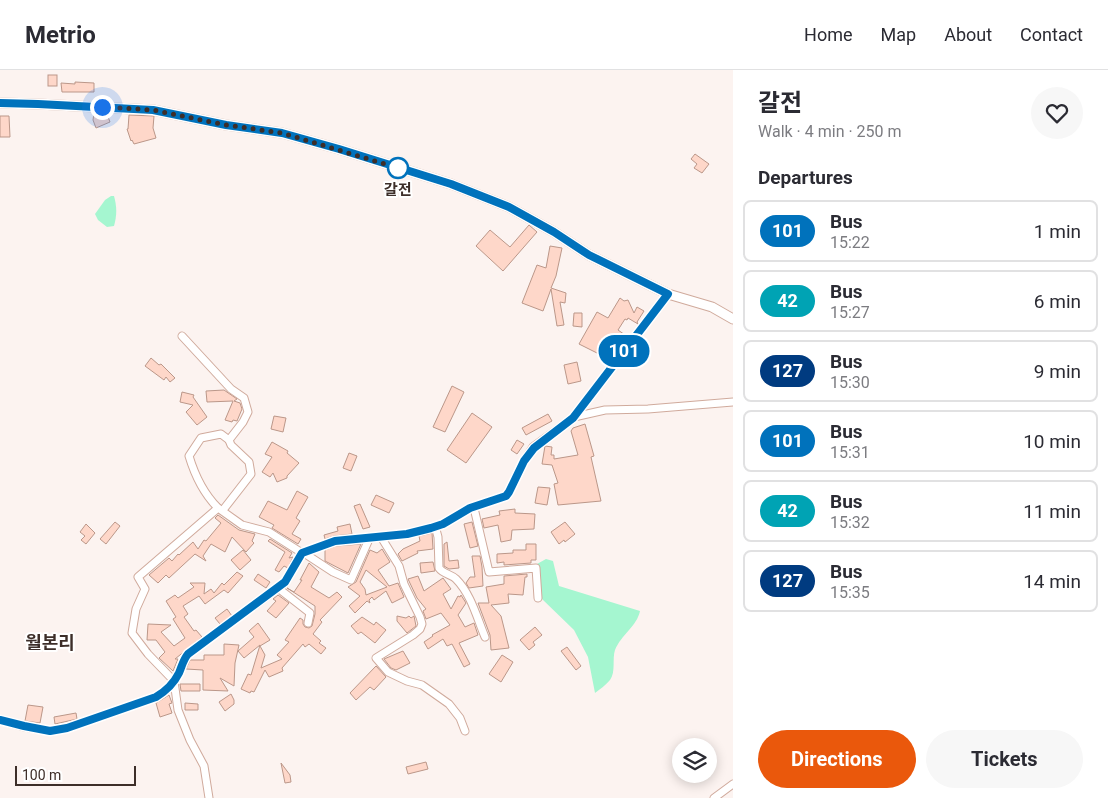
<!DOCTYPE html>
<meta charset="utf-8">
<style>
:root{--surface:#fff;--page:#f7f7f7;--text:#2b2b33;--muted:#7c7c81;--line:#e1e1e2;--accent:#ea580c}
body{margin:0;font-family:Roboto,"Noto Sans KR",sans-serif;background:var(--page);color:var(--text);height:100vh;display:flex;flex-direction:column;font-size:19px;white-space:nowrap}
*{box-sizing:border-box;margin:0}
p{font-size:16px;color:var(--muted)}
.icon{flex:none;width:28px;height:28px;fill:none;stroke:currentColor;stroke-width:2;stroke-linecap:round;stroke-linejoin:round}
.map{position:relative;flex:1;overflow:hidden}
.side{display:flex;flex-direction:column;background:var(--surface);width:375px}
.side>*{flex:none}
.badge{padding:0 10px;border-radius:16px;font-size:18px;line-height:32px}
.buttons{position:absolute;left:672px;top:668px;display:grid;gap:10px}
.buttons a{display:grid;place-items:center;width:45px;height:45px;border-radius:50%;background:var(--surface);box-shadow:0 2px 12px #0003;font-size:25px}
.scale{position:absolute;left:15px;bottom:12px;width:121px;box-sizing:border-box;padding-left:5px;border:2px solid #3d2e29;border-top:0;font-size:14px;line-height:18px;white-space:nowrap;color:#3d2e29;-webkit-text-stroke:4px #fff;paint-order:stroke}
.you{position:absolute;width:25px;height:25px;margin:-12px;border:4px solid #fff;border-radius:50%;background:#1a73e8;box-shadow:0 0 0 8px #1a73e833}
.map>.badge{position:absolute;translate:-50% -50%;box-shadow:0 0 0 2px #fff}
h2{padding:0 25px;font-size:19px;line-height:45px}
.round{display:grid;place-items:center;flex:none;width:52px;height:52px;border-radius:26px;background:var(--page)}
.overview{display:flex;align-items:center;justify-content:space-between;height:85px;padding:0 25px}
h1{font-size:24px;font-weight:700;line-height:38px}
.button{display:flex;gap:10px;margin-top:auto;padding:10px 25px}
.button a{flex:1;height:58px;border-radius:30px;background:var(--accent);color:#fff;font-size:20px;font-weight:700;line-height:58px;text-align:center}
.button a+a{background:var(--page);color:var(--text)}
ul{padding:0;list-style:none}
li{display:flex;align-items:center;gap:15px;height:62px;margin:0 10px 8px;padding:0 15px;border:2px solid var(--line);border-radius:8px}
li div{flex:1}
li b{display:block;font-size:19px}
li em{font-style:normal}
li .badge{min-width:55px;font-weight:700;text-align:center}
header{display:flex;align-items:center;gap:30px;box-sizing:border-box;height:70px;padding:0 25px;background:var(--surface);border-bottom:1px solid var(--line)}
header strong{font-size:24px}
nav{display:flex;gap:28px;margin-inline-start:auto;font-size:18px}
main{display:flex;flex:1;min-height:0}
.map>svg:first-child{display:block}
.green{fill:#a5f6d0}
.building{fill:#fed7c9;stroke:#bb9789;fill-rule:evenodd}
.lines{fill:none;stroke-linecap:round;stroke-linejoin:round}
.minor-casing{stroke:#d0aa9c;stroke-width:9}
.tertiary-casing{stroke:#d0aa9c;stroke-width:11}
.minor{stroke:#fff;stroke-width:7}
.tertiary{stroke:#fff;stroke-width:9}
.line-casing{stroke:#fff;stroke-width:11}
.line{stroke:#0072bc;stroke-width:8}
.walk{stroke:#3d2e29;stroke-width:5;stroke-dasharray:0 9}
.stop-dot{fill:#fff;stroke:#0072bc;stroke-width:2.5}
.labels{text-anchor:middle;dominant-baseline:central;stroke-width:4;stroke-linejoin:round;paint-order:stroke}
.stop-label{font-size:15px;font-weight:bold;fill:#3d2e29;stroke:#fff}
.quarter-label{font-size:18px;font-weight:bold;fill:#3d2e29;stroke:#fff}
</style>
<header>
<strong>Metrio</strong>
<nav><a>Home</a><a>Map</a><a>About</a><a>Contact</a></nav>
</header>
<main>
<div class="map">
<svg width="733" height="728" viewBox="0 0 733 728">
<rect width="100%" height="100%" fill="#fcf3f0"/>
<!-- green -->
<g class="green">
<path d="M111,126H114C117,137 117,145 114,156L107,157L98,150L95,144L105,130Z"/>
<path d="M546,489L553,491L559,516L640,541C637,556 621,565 615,580C612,589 616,602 610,610C606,615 600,619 595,623L588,587L574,560L541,528L537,494Z"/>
</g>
<!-- building -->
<g class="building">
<rect x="48" y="5" width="9" height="11"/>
<path d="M75,12L94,13V22H62L61,13L75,14Z"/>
<path d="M94,43L101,44V46L107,44L110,52L96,58L93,50Z"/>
<path d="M129,45L154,46L153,58L156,68L134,74L132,70L131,71L127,59H128Z"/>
<path d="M0,46H9L10,67H0Z"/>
<path d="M695,84L709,94L702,103L694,98L697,94L691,89Z"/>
<path d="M529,155L537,162L503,201L476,176L490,160L510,177Z"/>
<path d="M550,176L562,178L556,206L551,218L566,223L565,233L560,232L564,255L557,256L551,219L543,241L522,233L537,195L546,198Z"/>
<path d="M620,228L624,231L628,230L634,243L637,237L644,241L637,252L638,254L628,248L627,250L625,249L618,260L628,267L620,278L607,269L599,284L579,274L597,242L608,248Z"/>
<path d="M574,243H582V257L573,256Z"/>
<path d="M151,288L159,295L161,294L175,308L170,312L166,307L164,310L145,296Z"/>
<path d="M577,292L581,311L568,314L564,295Z"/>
<path d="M452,316L464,322L445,362L433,357Z"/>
<path d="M224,320L237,329L234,331L240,333L242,339L237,351L233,350L232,352L225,350L233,331L207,332L206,321Z"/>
<path d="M182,322L194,325L193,327L207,347L197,355L186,342L193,335L180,332Z"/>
<path d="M472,343L492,357L466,393L447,380Z"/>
<path d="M548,344L552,351L526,365L522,358Z"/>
<path d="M274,346L286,348L283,362L271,359Z"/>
<path d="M585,354L594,386L591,387L601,431L558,435L554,414L558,413L552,395L542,394L545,376L552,377L551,385H554V389L578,385L571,361L573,358Z"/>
<path d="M517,370L524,374L517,384L511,380Z"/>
<path d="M272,372L288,381L287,383L299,393L287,406V408L277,412L273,403L270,407L262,402L272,387L265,384Z"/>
<path d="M349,383L357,386L351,401L343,398Z"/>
<path d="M538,417L550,418L547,435L535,433Z"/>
<path d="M297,421L308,427L296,448L300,451L292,464L301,469L298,474L272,458L274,455L259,447L268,431L287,440Z"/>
<path d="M376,425L394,433L389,443L371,435Z"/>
<path d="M360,434L370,457L363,459L354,436Z"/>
<path d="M515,439V443L535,444L534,459L512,460L511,470L501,472L498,455L484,458L482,449L500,445L499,441Z"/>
<path d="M218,445L239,460L255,464L252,471L254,473L246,482L232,467L225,482L211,474L203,486L206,491L195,484L169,508L166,505L158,513L149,505L169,488L172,491L178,484L179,485L193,472L198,479L204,470L206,471L221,453L215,448Z"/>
<path d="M115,452L120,456L106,474L100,469Z"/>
<path d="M472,452L478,476L470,478L464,454Z"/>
<path d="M565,452L575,464L565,472L564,470L559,474L551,462Z"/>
<path d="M86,454L95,463L86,474L81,470L85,466L80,462Z"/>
<path d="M350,454L352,464L334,466L325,469L324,465L338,461L337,457Z"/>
<path d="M432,463L433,479L417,481L418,483L402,491L398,484L403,479L420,471L419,466Z"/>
<path d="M270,469L292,483L289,488L293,487L288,498L284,496L279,502L275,500L285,482L268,471Z"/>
<path d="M447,472L449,491L458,490L459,498L449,499L444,496V474Z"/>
<path d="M361,474L348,503L325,491V480L336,476Z"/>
<path d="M526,474H536V490H531V493L504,495V492L497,493V484L513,483V480H526Z"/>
<path d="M382,479L390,492L378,500L389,516L398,513L404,527L392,533L386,521L374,530L372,527L369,530L370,533L367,531L355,543L349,536L360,526L348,517L356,512L370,480L377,483ZM366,500L387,517L366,525L365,519L360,512Z"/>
<path d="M243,480L251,490L240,500L231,490Z"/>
<path d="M472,486H480L482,497L483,516L469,518L466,513L470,507H475Z"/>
<path d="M433,492L435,501L421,503L420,493Z"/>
<path d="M309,493L319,502L311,517L329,528L337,522L342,527L320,550L322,552L313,564L321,571L319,573L326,578L321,584L309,574L305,577L303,574L282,598L283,601L269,607L265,600L254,622L251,621L250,623L241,619L248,604L251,605L260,575L244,588L238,581L254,567L249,561L258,553L270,570L260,576L265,585L261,598L282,589L277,585L289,572L285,570L300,548L303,550V554L305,557L309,558L312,556L315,544V536L287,518L294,522L302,510H300Z"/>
<path d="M237,502L243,506L228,523L224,520L205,534L199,526L183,536L188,544L184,547L194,561L196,560L202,567L175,589H178L173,601L159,588L165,582L156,570H147L148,554L171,555L161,562L174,576L185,568L173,549L176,547L166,531L175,525L178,528L194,517L190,513H205L204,524L211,519L214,523L222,513L224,515Z"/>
<path d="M258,504L270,512L266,518L254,510Z"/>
<path d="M527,504V507H525L523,525L508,524L509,533L491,535L501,546L509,578L491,580L490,565L478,533H489L486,517L504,514V506Z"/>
<path d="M418,506L424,521L443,508L451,519L443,524L451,539L458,526L460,527L461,525L466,533L458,545L465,557L474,553L478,565L459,573L470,594L464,597L452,574L447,576L443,569L428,579L424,572L433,566L432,565L450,555L441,543L426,549L423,541L426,539L417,528L408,509Z"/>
<path d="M278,525L289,533L276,548L267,541L276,531L273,529Z"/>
<path d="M227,539L232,546L220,554L215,548Z"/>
<path d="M397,546L406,548L409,546L411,548L414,546L416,556L407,563L397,551Z"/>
<path d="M362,547L374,555L376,552L386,560L375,573L361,562L358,564L351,556Z"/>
<path d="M535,557L542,565L533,572L535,575L529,580L520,570Z"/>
<path d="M224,574L239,575L235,593L234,616L220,608L228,621L203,620V600L186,599L190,590H204V585H224Z"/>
<path d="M567,577L581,596L576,600L561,581Z"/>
<path d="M403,581L410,593L396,600L391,598L384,589Z"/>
<path d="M502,585L513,592L501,612L489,604Z"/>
<path d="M376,596L386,607L374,620L370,617L356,630L350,623Z"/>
<path d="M180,614H200V621H181Z"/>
<path d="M231,624L234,630V634L225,641L219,632Z"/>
<path d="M169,625L172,633L169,634L172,643L160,647L156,633Z"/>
<path d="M185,633L198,634V640H185Z"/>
<path d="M28,635L43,637L40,653L25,651Z"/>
<path d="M76,643L77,649L55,654L54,647Z"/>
<path d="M426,692L428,699L408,704L406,697Z"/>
<path d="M281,693L290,705L291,712L285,713Z"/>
</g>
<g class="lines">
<defs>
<g id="minor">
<path d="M182,266L231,319L244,328L248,342L243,352L229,370L221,364L201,368L189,386C195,406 203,423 218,438"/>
<path d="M574,347L605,340L648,339L733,332"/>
<path d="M474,438L489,502L536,498L538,528"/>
<path d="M223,440L251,404L249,392L231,375L229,370"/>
<path d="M435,456L438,467L439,498C443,504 451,504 456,509C471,524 477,548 485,567"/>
<path d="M381,467L399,496L404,514L420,547L422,554L420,559L413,565L376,588L388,602L407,611L422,615L449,634L460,648L465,661"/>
<path d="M305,482L307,485L333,502L351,510L370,467"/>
<path d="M278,518L310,543L308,553"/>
<path d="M0,650L24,657L50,661L67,658L156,627L164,623L174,611L148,584L132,563L136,539L145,519L138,507L218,438L242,455L269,462L302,483L335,471L407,464L431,458L443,454L470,438L506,426L509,422L524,391L533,377L573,348L668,224"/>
<path d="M209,728L204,696L190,670L178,640L174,611L185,588L188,584L285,513L302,483"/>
<path d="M714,728L733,714"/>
</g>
<path id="tertiary" d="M0,33L38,34L153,40L226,55L282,63L339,79L451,114L509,137L554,162L589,185L668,224L712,237L733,249"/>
</defs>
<!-- minor casing -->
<use href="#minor" class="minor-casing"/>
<!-- tertiary casing -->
<use href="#tertiary" class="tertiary-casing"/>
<!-- minor -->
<use href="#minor" class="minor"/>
<!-- tertiary -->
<use href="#tertiary" class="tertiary"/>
</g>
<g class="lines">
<defs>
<path id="line" d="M0,33L38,34L153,40L226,55L282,63L339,79L451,114L509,137L554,162L589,185L668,224L573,348L534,378L524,391L509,422L506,426L470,438L443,454L431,458L407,464L335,471L302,483L285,512L188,584C183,590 182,596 179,603C174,613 166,621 156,627L67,658L50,661L24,656L0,650"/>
</defs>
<!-- line casing -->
<use href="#line" class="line-casing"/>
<!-- line -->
<use href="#line" class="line"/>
<!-- walk -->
<path class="walk" d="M102,37L153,40L226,55L282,63L398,98"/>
</g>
<!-- markers -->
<circle class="stop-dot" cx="398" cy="98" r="10"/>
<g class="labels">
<!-- stop labels -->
<g class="stop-label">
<text x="398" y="120">갈전</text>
</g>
<!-- quarter labels -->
<g class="quarter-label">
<text x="50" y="572">월본리</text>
</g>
</g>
</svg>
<div class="buttons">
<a><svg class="icon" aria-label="layers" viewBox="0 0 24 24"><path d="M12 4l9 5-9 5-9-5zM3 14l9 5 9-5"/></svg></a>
</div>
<div class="scale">100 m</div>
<div class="you" style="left:102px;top:37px"></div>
<b class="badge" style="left:624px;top:281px;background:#0072bc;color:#fff">101</b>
</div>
<section class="side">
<div class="overview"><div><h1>갈전</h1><p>Walk · 4 min · 250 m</p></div><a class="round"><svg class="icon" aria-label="heart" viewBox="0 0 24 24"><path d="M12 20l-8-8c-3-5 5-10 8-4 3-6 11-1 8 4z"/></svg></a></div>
<h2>Departures</h2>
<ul>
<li><span class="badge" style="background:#0072bc;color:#fff">101</span><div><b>Bus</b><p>15:22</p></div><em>1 min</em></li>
<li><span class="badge" style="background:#00a3b4;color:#fff">42</span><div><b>Bus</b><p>15:27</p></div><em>6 min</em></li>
<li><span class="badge" style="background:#003b80;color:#fff">127</span><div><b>Bus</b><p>15:30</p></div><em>9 min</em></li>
<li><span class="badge" style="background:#0072bc;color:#fff">101</span><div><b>Bus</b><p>15:31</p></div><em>10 min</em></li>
<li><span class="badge" style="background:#00a3b4;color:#fff">42</span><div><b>Bus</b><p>15:32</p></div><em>11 min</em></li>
<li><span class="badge" style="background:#003b80;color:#fff">127</span><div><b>Bus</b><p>15:35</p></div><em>14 min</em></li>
</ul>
<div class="button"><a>Directions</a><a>Tickets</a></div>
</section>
</main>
